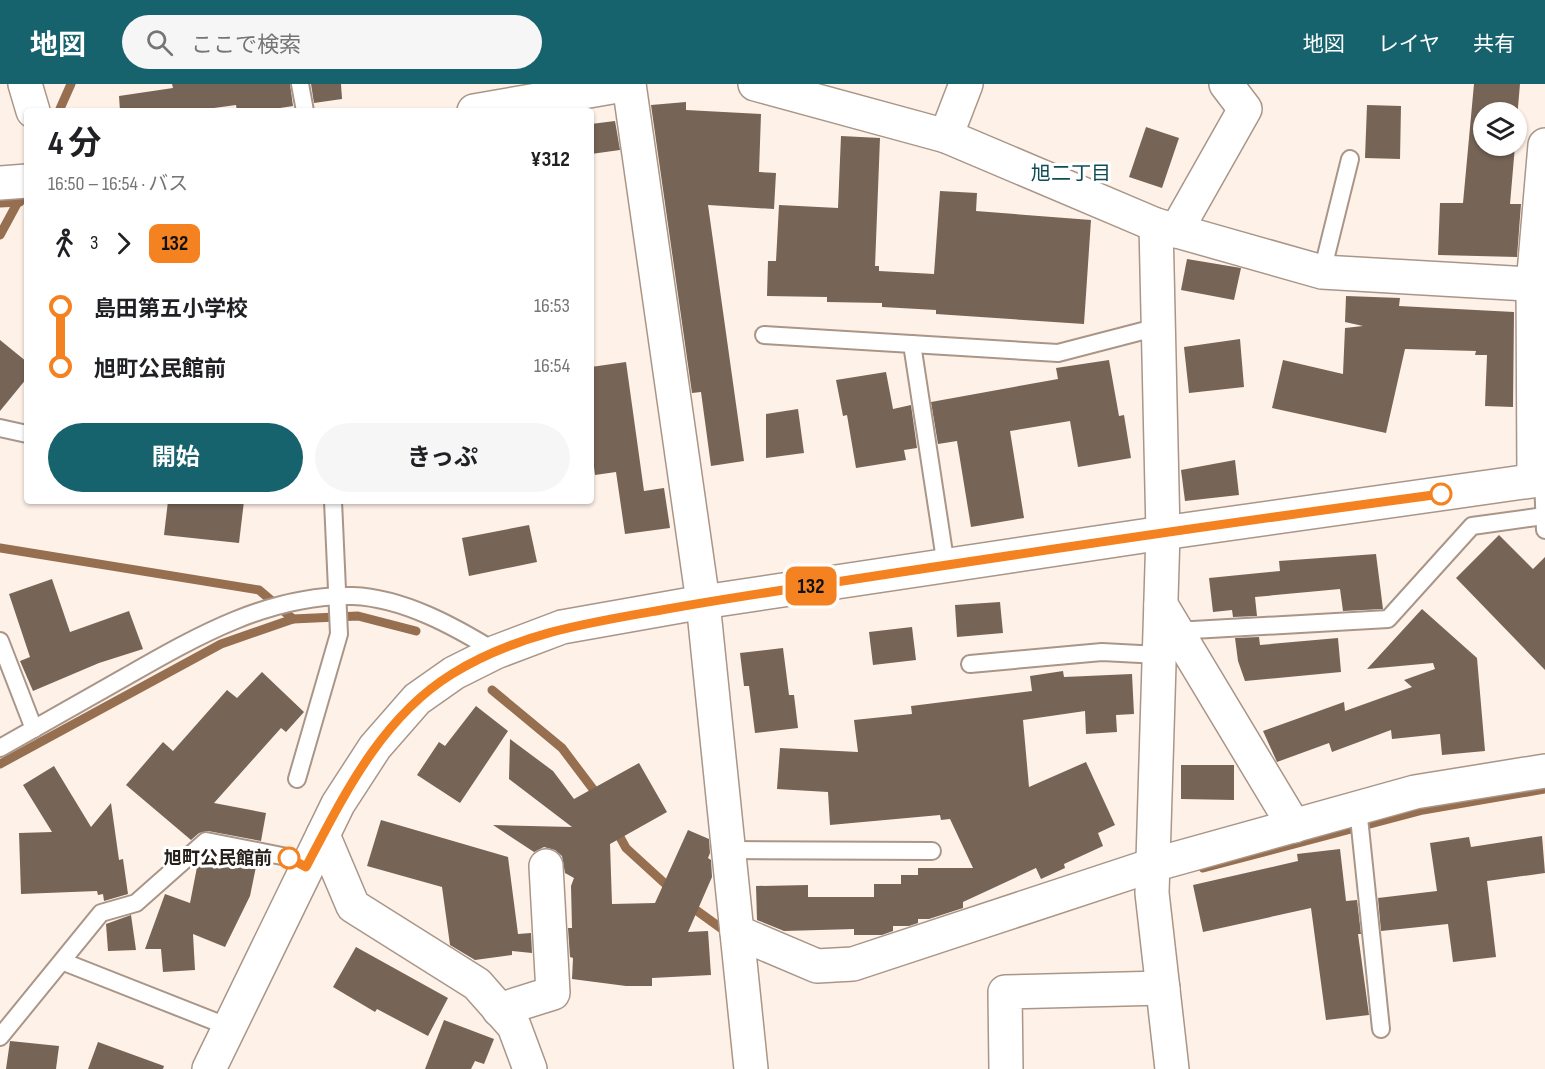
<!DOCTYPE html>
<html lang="ja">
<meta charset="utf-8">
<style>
:root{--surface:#fff;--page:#f6f6f6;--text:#202124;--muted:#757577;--accent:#16626d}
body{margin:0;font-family:"Sofia Sans Condensed","Noto Sans JP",sans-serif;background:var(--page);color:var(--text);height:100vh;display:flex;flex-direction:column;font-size:22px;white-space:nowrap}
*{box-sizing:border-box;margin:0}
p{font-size:20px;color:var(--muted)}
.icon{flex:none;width:33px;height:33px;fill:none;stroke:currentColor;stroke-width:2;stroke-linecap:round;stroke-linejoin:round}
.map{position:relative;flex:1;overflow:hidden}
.side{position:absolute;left:24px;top:24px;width:570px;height:396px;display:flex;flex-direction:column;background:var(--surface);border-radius:6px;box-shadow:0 2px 4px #0004}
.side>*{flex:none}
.badge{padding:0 12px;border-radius:9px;font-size:21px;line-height:39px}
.tools{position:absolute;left:1473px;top:18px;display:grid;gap:12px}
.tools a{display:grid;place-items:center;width:54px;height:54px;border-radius:50%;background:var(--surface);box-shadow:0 2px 4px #0004;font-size:30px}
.map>.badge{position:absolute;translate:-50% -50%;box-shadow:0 0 0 3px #fff}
.legs{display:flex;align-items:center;gap:9px;height:66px;padding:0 24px;font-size:20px}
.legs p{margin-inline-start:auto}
.headline{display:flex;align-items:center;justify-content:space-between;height:102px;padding:0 24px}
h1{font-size:33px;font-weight:700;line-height:45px}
.button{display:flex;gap:12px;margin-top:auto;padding:12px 24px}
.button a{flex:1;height:69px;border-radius:36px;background:var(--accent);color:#fff;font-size:24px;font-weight:700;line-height:69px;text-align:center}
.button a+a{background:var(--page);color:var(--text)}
ul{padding:0 24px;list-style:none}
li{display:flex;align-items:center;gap:21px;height:60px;font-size:22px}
li i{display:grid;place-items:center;width:9px;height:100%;margin:0 8px;background:currentColor}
li i::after{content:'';width:15px;height:15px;margin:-8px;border:4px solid;border-radius:50%;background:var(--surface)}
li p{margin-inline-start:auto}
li:first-child i{background:linear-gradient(#0000 50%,currentColor 0)}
li:last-child i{background:linear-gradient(currentColor 50%,#0000 0)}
header{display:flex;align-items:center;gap:36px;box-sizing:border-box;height:84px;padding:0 30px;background:var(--accent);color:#fff}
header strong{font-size:28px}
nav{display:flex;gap:33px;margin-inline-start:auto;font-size:21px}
.search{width:420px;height:54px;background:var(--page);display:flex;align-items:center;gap:15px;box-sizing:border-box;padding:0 21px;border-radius:33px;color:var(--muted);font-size:22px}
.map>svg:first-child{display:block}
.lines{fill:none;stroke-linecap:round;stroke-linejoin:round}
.stream{stroke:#966f51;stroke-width:9}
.building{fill:#766456}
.service-casing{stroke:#a99688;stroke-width:20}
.minor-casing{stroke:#a99688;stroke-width:36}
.tertiary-casing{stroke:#a99688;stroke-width:36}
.service{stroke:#fff;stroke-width:16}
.minor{stroke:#fff;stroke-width:33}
.tertiary{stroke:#fff;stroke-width:33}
.line-1-casing{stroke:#fff;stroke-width:14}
.line-1{stroke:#f58220;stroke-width:9}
.stop-1-dot{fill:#fff;stroke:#f58220;stroke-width:3}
.labels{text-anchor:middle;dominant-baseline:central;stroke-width:6;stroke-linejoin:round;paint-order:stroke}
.stop-label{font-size:18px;font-weight:bold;fill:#27201a;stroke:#fff;text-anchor:end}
.neighbourhood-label{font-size:20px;fill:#0f4c54;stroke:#fff}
</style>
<header>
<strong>地図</strong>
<div class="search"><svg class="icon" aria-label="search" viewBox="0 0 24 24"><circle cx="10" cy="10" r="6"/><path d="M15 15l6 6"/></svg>ここで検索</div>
<nav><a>地図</a><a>レイヤ</a><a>共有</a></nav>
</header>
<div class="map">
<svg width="1545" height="985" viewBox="0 0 1545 985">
<rect width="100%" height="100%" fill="#fef1e8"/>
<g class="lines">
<!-- stream -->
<g class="stream">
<path d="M59,27L71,0"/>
<path d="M0,119L20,118"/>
<path d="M0,151L26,103"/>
<path d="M0,464L259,506L293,535"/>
<path d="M492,606L562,664L599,713"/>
<path d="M0,680L221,560L293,535L358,532L416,547"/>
<path d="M615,744L626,764L672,806"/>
<path d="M1203,784L1423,726L1545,705"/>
<path d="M689,821L729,850"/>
</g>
</g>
<!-- building -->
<g class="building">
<path d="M172,0H290L293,22L280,24L281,27H237L236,21L192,27H120L119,12L173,4Z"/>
<path d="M311,0H341L342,15L314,19Z"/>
<path d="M1474,0H1520L1516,46V28H1484V62H1515L1510,120H1521L1517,173L1438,171L1440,119H1463Z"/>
<path d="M686,18V26L761,30L759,88L776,89L774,125L708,121L744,377L711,382L701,308L692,309L651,21Z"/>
<path d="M1367,21L1401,22L1400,75L1365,74Z"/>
<path d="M615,37L620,66L591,70V40Z"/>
<path d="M1146,43L1179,54L1162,104L1129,93Z"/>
<path d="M841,52L880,54L875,182H879V187L934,190L940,107L977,109L976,127L1091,136L1084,240L936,230V226L882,223V219L827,218V213L767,212L768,177H776L779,121L838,124Z"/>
<path d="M1187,175L1241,184L1234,216L1181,206Z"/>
<path d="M1346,212L1400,214L1399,222L1514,228L1513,323L1485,322L1487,271H1475L1476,267L1405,265L1386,349L1272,324L1283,276L1343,290L1345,244L1363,242L1345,238Z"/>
<path d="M1240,255L1244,303L1189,309L1184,263Z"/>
<path d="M0,256L27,278V294L0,327Z"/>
<path d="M1109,276L1119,332L1124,331L1131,374L1078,383L1070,337L1010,347L1024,434L971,443L957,357L938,360L931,318L1058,295L1056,284Z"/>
<path d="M626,278L644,407L664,404L670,444L625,450L616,388L595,391L591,359V283Z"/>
<path d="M886,288L893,325L911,321L917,364L904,366L906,376L856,384L847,331L843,332L836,296Z"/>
<path d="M798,325L804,369L766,374V330Z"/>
<path d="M1235,376L1239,411L1185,417L1181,386Z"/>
<path d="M168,417H244L239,459L164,451Z"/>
<path d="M529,441L537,478L469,492L462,454Z"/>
<path d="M1499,451L1533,485L1545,473V586L1456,494Z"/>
<path d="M1376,470L1383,525L1343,527L1340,505L1255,513L1257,532L1233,533L1232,526L1213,528L1209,494L1280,487L1279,477Z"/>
<path d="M52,495L70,548L129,527L143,565L99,579L33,607L20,577L30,573L9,510Z"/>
<path d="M1000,518L1003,549L957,553L955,521Z"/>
<path d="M1422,525L1477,574L1485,667L1442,671L1440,650L1392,655L1391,646L1332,668L1329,659L1277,678L1263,647L1344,618L1345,627L1412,603L1404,596L1435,585L1433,579L1367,585Z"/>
<path d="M912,543L916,576L873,581L869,548Z"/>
<path d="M1259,553L1260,561L1338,554L1341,588L1245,597L1238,577L1235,554Z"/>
<path d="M783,564L789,611H794L798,644L755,649L749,602H744L740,569Z"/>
<path d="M1063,587L1064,593L1132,590L1134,630L1116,631L1117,648L1086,650L1085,627L1023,636L1029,703L1086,678L1115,741L1098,749L1103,762L1064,780L1065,784L1041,795L1036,784L963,818V824L929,835H918V839L909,842H893V847L882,851H854V845L784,847L757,836L756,802L808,801V813H874V800H901V791H918V784H973L950,735L941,736L940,731L830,741L828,708L777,705L780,664L858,668L854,636L912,630L911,622L1032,607L1030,592Z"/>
<path d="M262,588L304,628L286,648L281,644L214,719L266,729L261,757L208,747L199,749L191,756L126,701L163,658L173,667L227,606L237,614Z"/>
<path d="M476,622L508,647L460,719L417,691L439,658L445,662Z"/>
<path d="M510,655L553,687L574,715L639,679L667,728L610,760L612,820L655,819L688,746L709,755L710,769L708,774L711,776L712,793L688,848L708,847L711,891L652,894V902H626L572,895L573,874L570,873L568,844H572L571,802L574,794L565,789L562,772L555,766L544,763L534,768L493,741L572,743L509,695Z"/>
<path d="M1181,681H1234V716L1181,715Z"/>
<path d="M54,682L91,743L111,719L119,776L123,775L128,810L104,817L103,810L98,811L97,807L21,810L19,749L52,748L23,701Z"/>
<path d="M381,736L508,773L518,850L531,849L532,869L512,867V871L475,876L450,861L442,803L367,782Z"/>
<path d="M1542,752L1545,789L1487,797L1496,873L1453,878L1448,840L1381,847L1378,814L1437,807L1430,759L1469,753L1471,763Z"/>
<path d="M1340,765L1346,817L1357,816L1361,850H1358L1369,931L1326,936L1311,824L1203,848L1193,801L1298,777L1297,770Z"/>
<path d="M209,768L257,778L250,812L225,863L193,850L195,886L163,888L161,865H145L165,810L190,819L198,778Z"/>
<path d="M131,831L136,866L108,867L106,840Z"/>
<path d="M356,863L448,914L428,952L377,925L375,928L333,903Z"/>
<path d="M444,936L494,955L484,980L475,977L471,985H425Z"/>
<path d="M10,957L59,962L56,985H6Z"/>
<path d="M98,958L164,982L163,985H88Z"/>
</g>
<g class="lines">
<defs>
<g id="service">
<path d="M300,0L305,27"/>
<path d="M1322,188L1350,75"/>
<path d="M764,251L1058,269L1158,243"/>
<path d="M912,260L946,482"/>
<path d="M0,344L27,350"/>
<path d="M1543,395L1545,446"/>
<path d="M1175,547L1388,535L1472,442L1544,432"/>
<path d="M0,557L34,645"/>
<path d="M970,580L1102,568L1159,571"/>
<path d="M0,664C42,640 85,616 127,592C197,552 270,510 353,512C403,514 454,542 496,568"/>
<path d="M297,695L339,550L333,417"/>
<path d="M1358,724L1381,945"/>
<path d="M728,766L932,767"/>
<path d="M64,878L229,943"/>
<path d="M0,953L101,829L136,819L206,757L287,773L306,783"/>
</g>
<g id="minor">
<path d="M25,0L33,27"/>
<path d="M755,0L946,52L1156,141L1322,188L1545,201"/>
<path d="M474,27L629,0L703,518L751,985"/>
<path d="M946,52L966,0"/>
<path d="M0,99L27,97"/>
<path d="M1156,141L1163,449L1152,809L1172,985"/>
<path d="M1176,147L1245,25L1226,0"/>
<path d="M1534,396L1533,201L1545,61"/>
<path d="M1161,521L1294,742"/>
<path d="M323,751L353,822L477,900L514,942L530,985"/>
<path d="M737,848L817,882L853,880L1153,781L1415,708L1545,687"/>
<path d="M499,926L553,909L546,782"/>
<path d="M1006,985L1005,908L1163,904"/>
</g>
<path id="tertiary" d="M209,985L338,720L375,663L417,615L454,589L496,568L562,543L703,518L1163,449L1545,395"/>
</defs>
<!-- service casing -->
<use href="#service" class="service-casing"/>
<!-- minor casing -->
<use href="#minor" class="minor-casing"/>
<!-- tertiary casing -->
<use href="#tertiary" class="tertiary-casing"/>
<!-- service -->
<use href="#service" class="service"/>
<!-- minor -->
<use href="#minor" class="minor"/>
<!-- tertiary -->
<use href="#tertiary" class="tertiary"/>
</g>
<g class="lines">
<defs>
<path id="line-1" d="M289,774L306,783C344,711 381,634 452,590C514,551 586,539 656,527C716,516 776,507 836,498C1038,467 1239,437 1441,410"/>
</defs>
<!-- line-1 casing -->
<use href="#line-1" class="line-1-casing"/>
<!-- line-1 -->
<use href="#line-1" class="line-1"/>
</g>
<!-- markers -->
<g class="stop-1-dot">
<circle cx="1441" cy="410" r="10"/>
<circle cx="289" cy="774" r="10"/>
</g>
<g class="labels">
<!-- stop labels -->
<g class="stop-label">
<text x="272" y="774">旭町公民館前</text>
</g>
<!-- neighbourhood labels -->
<g class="neighbourhood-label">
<text x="1071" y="90">旭二丁目</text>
</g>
</g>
</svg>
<div class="tools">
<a><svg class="icon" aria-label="layers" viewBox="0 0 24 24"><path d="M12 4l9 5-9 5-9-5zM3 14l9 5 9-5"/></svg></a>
</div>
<b class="badge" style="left:811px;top:502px;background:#f58220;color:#111">132</b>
<section class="side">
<div class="headline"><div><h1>4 分</h1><p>16:50 – 16:54 · バス</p></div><b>¥312</b></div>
<div class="legs"><svg class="icon" aria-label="walk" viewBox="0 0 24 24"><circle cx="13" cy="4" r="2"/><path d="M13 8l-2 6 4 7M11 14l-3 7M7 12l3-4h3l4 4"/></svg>3<svg class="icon" aria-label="forward" viewBox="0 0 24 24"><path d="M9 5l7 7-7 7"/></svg><b class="badge" style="background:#f58220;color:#111">132</b></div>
<ul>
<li><i style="color:#f58220"></i><b>島田第五小学校</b><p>16:53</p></li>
<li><i style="color:#f58220"></i><b>旭町公民館前</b><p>16:54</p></li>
</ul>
<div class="button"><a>開始</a><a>きっぷ</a></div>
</section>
</div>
